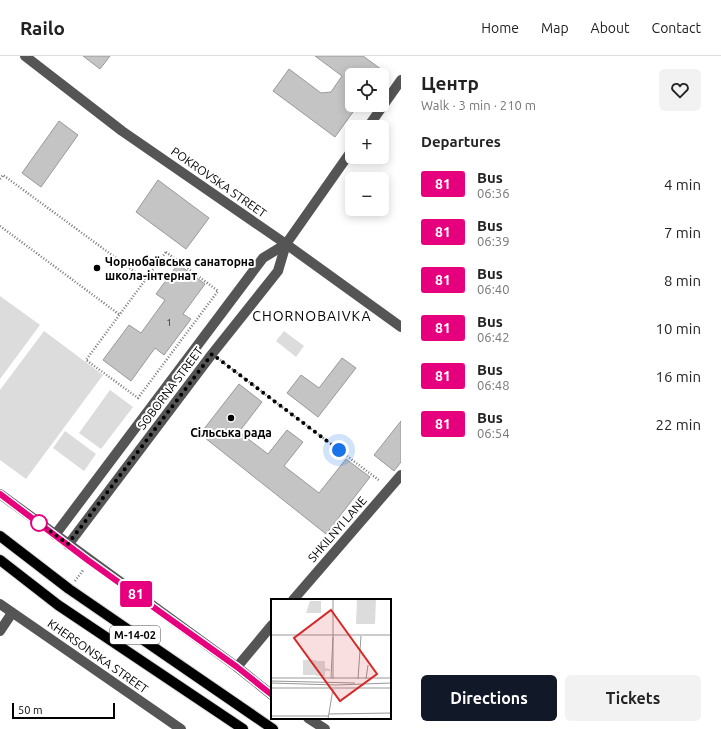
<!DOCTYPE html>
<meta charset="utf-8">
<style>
:root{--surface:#fff;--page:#f2f2f2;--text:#222;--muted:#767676;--line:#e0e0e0;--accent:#111827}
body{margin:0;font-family:Ubuntu,sans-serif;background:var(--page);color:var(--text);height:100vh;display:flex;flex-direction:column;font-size:15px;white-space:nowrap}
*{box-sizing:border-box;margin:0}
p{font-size:13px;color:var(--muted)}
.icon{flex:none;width:22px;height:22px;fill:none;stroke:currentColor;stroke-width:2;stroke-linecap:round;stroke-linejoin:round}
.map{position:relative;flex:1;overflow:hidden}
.side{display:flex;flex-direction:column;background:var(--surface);width:320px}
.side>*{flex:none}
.badge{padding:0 8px;border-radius:3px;font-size:14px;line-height:26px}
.controls{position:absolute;left:345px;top:12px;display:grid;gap:8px}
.controls a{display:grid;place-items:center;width:44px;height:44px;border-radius:6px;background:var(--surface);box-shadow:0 2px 10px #0003;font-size:20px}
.scale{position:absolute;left:12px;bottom:10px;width:103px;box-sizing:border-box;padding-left:4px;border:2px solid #000;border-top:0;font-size:11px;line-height:14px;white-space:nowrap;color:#000;-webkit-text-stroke:3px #fff;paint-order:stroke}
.you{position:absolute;width:20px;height:20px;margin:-10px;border:3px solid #fff;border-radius:50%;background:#1a73e8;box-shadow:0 0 0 6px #1a73e833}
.map>.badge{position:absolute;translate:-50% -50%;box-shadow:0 0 0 2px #fff}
h2{padding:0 20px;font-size:15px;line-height:36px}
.round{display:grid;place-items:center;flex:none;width:42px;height:42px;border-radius:6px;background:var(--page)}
.headline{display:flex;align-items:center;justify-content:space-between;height:68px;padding:0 20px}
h1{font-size:19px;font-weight:700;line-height:30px}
.action{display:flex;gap:8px;margin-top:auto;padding:8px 20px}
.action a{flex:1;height:46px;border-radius:6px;background:var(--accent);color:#fff;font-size:16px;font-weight:700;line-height:46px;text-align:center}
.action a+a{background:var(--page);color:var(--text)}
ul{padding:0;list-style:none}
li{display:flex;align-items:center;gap:12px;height:48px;padding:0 20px}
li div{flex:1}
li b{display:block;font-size:15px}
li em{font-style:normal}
li .badge{min-width:44px;font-weight:700;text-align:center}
header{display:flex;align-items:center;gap:24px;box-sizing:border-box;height:56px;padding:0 20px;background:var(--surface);border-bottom:1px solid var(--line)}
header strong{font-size:19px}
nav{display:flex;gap:22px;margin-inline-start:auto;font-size:14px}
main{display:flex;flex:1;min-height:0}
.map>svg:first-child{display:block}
.green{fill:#dcdcdc}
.building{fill:#c4c4c4;stroke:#999}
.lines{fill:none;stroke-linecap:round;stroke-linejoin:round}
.major-casing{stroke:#dbdbdb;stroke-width:12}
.path{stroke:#777;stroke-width:2.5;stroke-dasharray:1 2;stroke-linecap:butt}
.minor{stroke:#555;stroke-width:10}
.major{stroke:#000;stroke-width:10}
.line-casing{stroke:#fff;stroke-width:9}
.line{stroke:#e6007e;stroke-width:6}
.walk{stroke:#000;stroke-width:4;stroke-dasharray:0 7.2}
.poi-dot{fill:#000;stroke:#fff;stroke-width:1.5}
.stop-dot{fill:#fff;stroke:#e6007e;stroke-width:2}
.labels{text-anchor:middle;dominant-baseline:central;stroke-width:4;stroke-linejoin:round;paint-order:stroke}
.number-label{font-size:10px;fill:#313131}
.shield{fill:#fff;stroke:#4c4c4c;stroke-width:1}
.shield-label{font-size:11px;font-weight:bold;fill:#000}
.street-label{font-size:12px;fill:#000;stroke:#fff}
.poi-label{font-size:12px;font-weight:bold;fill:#000;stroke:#fff;text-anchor:start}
.quarter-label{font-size:14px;letter-spacing:1px;fill:#000;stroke:#fff}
.inset-road{fill:none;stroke:#999;stroke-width:1}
.view{fill:#d62828;fill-opacity:0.15;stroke:#d62828;stroke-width:2}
.inset-edge{fill:none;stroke:#000;stroke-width:2}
</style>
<header>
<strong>Railo</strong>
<nav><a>Home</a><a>Map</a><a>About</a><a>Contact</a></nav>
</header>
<main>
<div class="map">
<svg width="401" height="673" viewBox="0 0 401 673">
<rect width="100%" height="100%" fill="#fff"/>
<!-- green -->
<g class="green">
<path d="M0,240L40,269L0,323Z"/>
<path d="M44,275L103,319L26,423L0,404V334Z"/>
<path d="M284,275L304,290L296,301L276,285Z"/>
<path d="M110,334L133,351L101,393L79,377Z"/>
<path d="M65,375L96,398L84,415L53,392Z"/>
</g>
<!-- building -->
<g class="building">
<path d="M83,0H110L100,13Z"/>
<path d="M315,0H363L389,19H352V49H358L335,81L273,35L289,13L321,37L331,36L342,20Z"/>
<path d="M59,65L78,79L41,131L22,117Z"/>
<path d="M158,124L209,162L186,193L136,156Z"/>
<path d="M178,208L205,228L183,258L191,263L164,299L155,292L131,325L103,304L129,269L141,277L165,244L156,238Z"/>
<path d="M342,302L356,312L318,361L287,337L301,319L319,332Z"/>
<path d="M239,328L262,346L239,376L268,398L287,374L303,386L284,410L319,437L346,403L370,421L326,478L200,378Z"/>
<path d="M401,365V406L394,415L374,399Z"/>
</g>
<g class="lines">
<defs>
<g id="major">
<path d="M0,480L69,533L273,673"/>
<path d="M0,504L58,549L243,673"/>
</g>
</defs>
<!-- major casing -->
<use href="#major" class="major-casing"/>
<!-- path -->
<g class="path">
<path d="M0,123L3,119L146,224"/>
<path d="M0,170L120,259"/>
<path d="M166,196L218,235L138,342L86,304Z"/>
<path d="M220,304L380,425"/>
<path d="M75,525L84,513"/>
</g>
<!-- minor -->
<g class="minor">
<path d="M25,0L122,75L286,188L401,271"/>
<path d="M368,71L401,24"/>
<path d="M0,438L237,611L272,639"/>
<path d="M55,479L263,202L286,188"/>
<path d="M68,489L212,298L278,215L286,188L352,94"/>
<path d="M293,544L401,419"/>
<path d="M0,548L181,673"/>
<path d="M0,575L12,557"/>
<path d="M237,611L272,569"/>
<path d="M308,662L325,673"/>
</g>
<!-- major -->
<use href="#major" class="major"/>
</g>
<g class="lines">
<defs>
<path id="line" d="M0,438L89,505L237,611L272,639"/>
</defs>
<!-- line casing -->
<use href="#line" class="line-casing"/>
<!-- line -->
<use href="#line" class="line"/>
<!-- walk -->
<path class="walk" d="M39,467L68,488L212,298L339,394"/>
</g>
<!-- markers -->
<g class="poi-dot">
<circle cx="97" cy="212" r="4"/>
<circle cx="231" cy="362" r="4"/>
</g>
<circle class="stop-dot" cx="39" cy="467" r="8"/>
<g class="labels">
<!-- number labels -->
<g class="number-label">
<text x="169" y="266">1</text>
</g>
<!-- shield labels -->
<rect class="shield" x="110" y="570" width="50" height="18" rx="3"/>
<g class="shield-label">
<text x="135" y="579">М-14-02</text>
</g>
<!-- street labels -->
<g class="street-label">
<text transform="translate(219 126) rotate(35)">POKROVSKA STREET</text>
<text transform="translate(170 332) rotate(-53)">SOBORNA STREET</text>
<text transform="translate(337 473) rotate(-49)">SHKILNYI LANE</text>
<text transform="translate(98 600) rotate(35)">KHERSONSKA STREET</text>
</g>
<!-- poi labels -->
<g class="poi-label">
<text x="105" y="205">Чорнобаївська санаторна<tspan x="105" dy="14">школа-інтернат</tspan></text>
<text x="231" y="376" text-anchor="middle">Сільська рада</text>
</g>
<!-- quarter labels -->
<g class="quarter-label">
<text x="312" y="260">CHORNOBAIVKA</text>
</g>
</g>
<!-- overview -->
<g transform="translate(271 543)">
<rect width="120" height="120" fill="#fff"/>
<path d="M86,0H105L104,25H85ZM39,2H50V14H35ZM32,61H45V76H32ZM45,62H54V69L59,70V72H54V77H45Z" fill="#dcdcdc"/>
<path class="inset-road" d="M62,0V80M0,36H120M0,79H120M60,79L62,38M87,80L90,37M95,80L97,66M0,82L84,84M0,84L65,86L120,84M0,89H120M58,115L120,114M0,117H58M57,120L62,90"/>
<path class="view" d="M60,11L106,75L69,102L23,39Z"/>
<rect width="120" height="120" class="inset-edge"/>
</g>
</svg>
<div class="controls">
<a><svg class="icon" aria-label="locate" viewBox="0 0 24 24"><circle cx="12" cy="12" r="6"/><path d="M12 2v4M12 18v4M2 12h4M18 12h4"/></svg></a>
<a>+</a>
<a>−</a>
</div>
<div class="scale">50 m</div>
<div class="you" style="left:339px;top:394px"></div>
<b class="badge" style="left:136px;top:538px;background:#e6007e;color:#fff">81</b>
</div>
<section class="side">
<div class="headline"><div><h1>Центр</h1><p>Walk · 3 min · 210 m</p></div><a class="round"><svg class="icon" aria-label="heart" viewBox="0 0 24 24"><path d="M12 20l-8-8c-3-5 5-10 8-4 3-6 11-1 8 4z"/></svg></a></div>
<h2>Departures</h2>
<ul>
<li><span class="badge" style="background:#e6007e;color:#fff">81</span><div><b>Bus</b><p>06:36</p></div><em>4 min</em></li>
<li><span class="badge" style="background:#e6007e;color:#fff">81</span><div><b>Bus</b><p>06:39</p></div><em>7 min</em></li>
<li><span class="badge" style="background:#e6007e;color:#fff">81</span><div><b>Bus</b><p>06:40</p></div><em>8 min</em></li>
<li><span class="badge" style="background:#e6007e;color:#fff">81</span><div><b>Bus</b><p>06:42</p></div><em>10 min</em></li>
<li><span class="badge" style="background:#e6007e;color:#fff">81</span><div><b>Bus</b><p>06:48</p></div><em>16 min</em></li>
<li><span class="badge" style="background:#e6007e;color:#fff">81</span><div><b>Bus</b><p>06:54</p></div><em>22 min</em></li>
</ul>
<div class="action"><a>Directions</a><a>Tickets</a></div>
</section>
</main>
